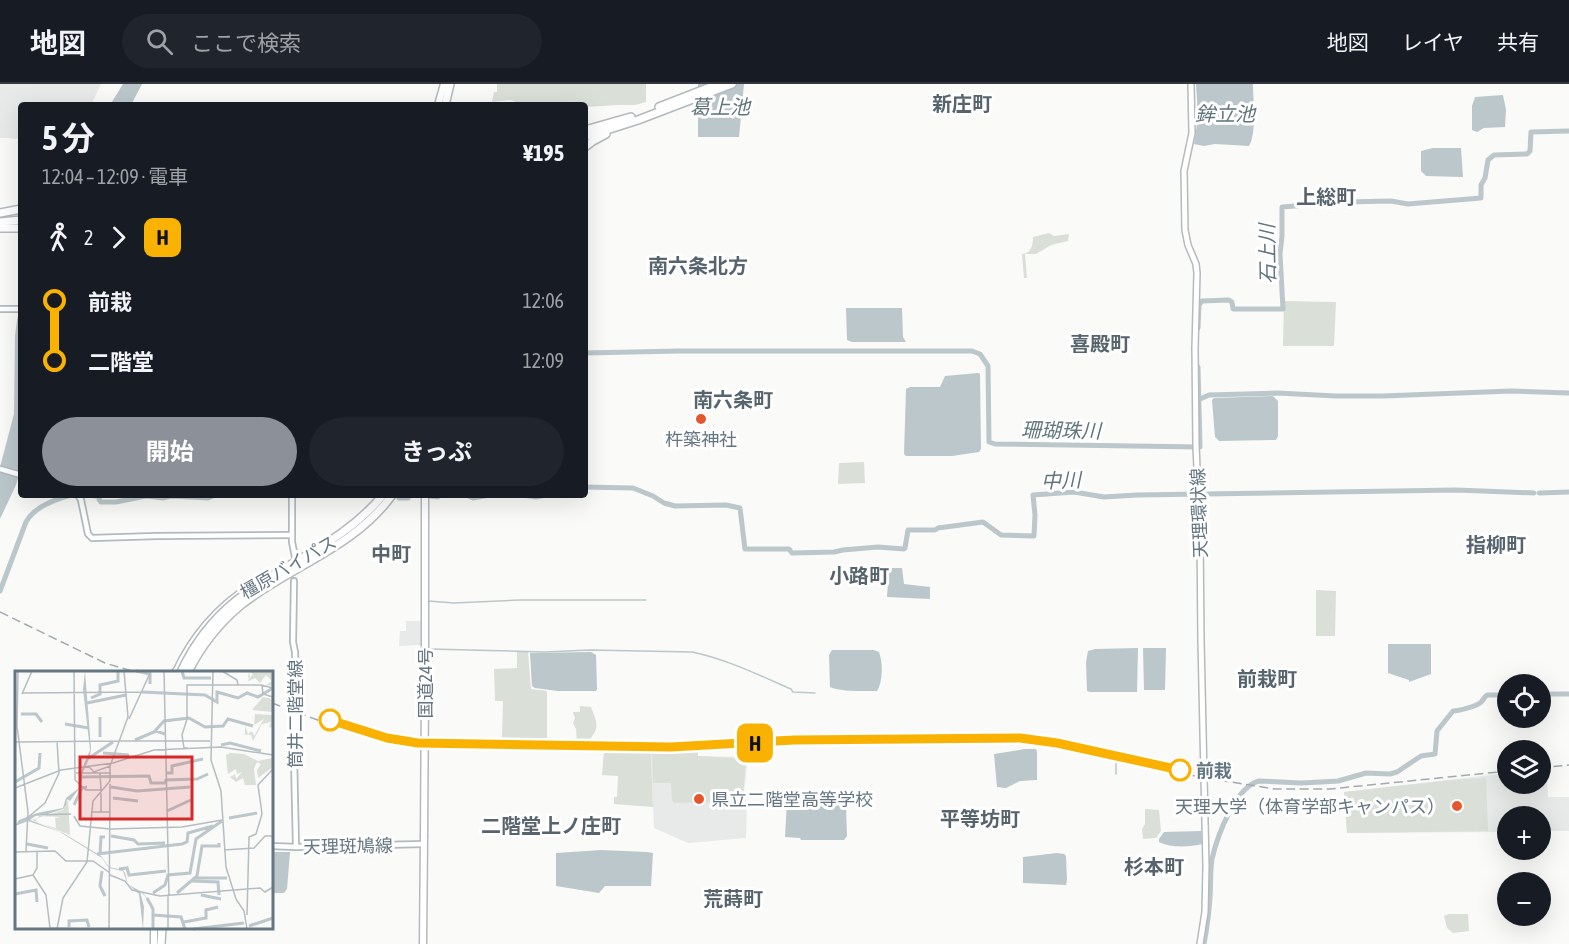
<!DOCTYPE html>
<html lang="ja">
<meta charset="utf-8">
<style>
:root{--surface:#171b24;--page:#20242c;--text:#f1f3f6;--muted:#9ea1a6;--line:#363941;--accent:#8c9099}
body{margin:0;font-family:"Asap Condensed","Noto Sans JP",sans-serif;background:var(--page);color:var(--text);height:100vh;display:flex;flex-direction:column;font-size:22px;white-space:nowrap}
*{box-sizing:border-box;margin:0}
p{font-size:20px;color:var(--muted)}
.icon{flex:none;width:33px;height:33px;fill:none;stroke:currentColor;stroke-width:2;stroke-linecap:round;stroke-linejoin:round}
.map{position:relative;flex:1;overflow:hidden}
.details{position:absolute;left:18px;top:18px;width:570px;height:396px;display:flex;flex-direction:column;background:var(--surface);border-radius:6px;box-shadow:0 6px 24px #0002}
.details>*{flex:none}
.badge{padding:0 12px;border-radius:9px;font-size:21px;line-height:39px}
.buttons{position:absolute;left:1497px;top:590px;display:grid;gap:12px}
.buttons a{display:grid;place-items:center;width:54px;height:54px;border-radius:50%;background:var(--surface);box-shadow:0 6px 24px #0002;font-size:30px}
.map>.badge{position:absolute;translate:-50% -50%;box-shadow:0 0 0 3px #fff}
.legs{display:flex;align-items:center;gap:9px;height:66px;padding:0 24px;font-size:20px}
.legs p{margin-inline-start:auto}
.head{display:flex;align-items:center;justify-content:space-between;height:102px;padding:0 24px}
h1{font-size:33px;font-weight:700;line-height:45px}
.action{display:flex;gap:12px;margin-top:auto;padding:12px 24px}
.action a{flex:1;height:69px;border-radius:36px;background:var(--accent);color:#fff;font-size:24px;font-weight:700;line-height:69px;text-align:center}
.action a+a{background:var(--page);color:var(--text)}
ul{padding:0 24px;list-style:none}
li{display:flex;align-items:center;gap:21px;height:60px;font-size:22px}
li i{display:grid;place-items:center;width:9px;height:100%;margin:0 8px;background:currentColor}
li i::after{content:'';width:15px;height:15px;margin:-8px;border:4px solid;border-radius:50%;background:var(--surface)}
li p{margin-inline-start:auto}
li:first-child i{background:linear-gradient(#0000 50%,currentColor 0)}
li:last-child i{background:linear-gradient(currentColor 50%,#0000 0)}
header{display:flex;align-items:center;gap:36px;box-sizing:border-box;height:84px;padding:0 30px;background:var(--surface);border-bottom:2px solid var(--line)}
header strong{font-size:28px}
nav{display:flex;gap:33px;margin-inline-start:auto;font-size:21px}
.search{width:420px;height:54px;background:var(--page);display:flex;align-items:center;gap:15px;box-sizing:border-box;padding:0 21px;border-radius:33px;color:var(--muted);font-size:22px}
.map>svg:first-child{display:block}
.built{fill:#e8e9e9}
.green{fill:#dadfd7}
.water{fill:#bbc7cb}
.lines{fill:none;stroke-linecap:round;stroke-linejoin:round}
.stream{stroke:#bbc7cb;stroke-width:1.5}
.river{stroke:#bbc7cb;stroke-width:5}
.secondary-casing{stroke:#b3babf;stroke-width:8}
.primary-casing{stroke:#b5babe;stroke-width:8}
.trunk-casing{stroke:#b4b9bd;stroke-width:9}
.motorway-casing{stroke:#b4b9bd;stroke-width:10}
.secondary{stroke:#fff;stroke-width:4.5}
.primary{stroke:#fff;stroke-width:5}
.trunk{stroke:#fff;stroke-width:6}
.motorway{stroke:#fff;stroke-width:7}
.rail{stroke:#a2aab0;stroke-width:1.5;stroke-dasharray:9 4.5;stroke-linecap:butt}
.trunk-bridge-casing{stroke:#b4b9bd;stroke-width:9;stroke-linecap:butt}
.motorway-bridge-casing{stroke:#b4b9bd;stroke-width:10;stroke-linecap:butt}
.trunk-bridge{stroke:#fff;stroke-width:6}
.motorway-bridge{stroke:#fff;stroke-width:7}
.line-1-casing{stroke:#fff;stroke-width:14}
.line-1{stroke:#fab202;stroke-width:9}
.poi-dot{fill:#e4572e;stroke:#fff;stroke-width:2}
.stop-1-dot{fill:#fff;stroke:#fab202;stroke-width:3}
.labels{text-anchor:middle;dominant-baseline:central;stroke-width:6;stroke-linejoin:round;paint-order:stroke}
.poi-label{font-size:18px;fill:#657683;stroke:#fff}
.street-label{font-size:18px;fill:#657683;stroke:#fff}
.stop-label{font-size:18px;font-weight:bold;fill:#657683;stroke:#fff;text-anchor:start}
.neighbourhood-label{font-size:20px;font-weight:bold;fill:#57646e;stroke:#fff}
.water-label{font-size:20px;font-style:italic;fill:#60757c;stroke:#fff}
.inset-river{fill:none;stroke:#bbc7cb;stroke-width:3}
.inset-road{fill:none;stroke:#b5bdc2;stroke-width:1.5}
.view{fill:#d62828;fill-opacity:0.15;stroke:#d62828;stroke-width:3}
.inset-edge{fill:none;stroke:#657683;stroke-width:3}
</style>
<header>
<strong>地図</strong>
<div class="search"><svg class="icon" aria-label="search" viewBox="0 0 24 24"><circle cx="10" cy="10" r="6"/><path d="M15 15l6 6"/></svg>ここで検索</div>
<nav><a>地図</a><a>レイヤ</a><a>共有</a></nav>
</header>
<div class="map">
<svg width="1569" height="860" viewBox="0 0 1569 860">
<rect width="100%" height="100%" fill="#fafaf8"/>
<!-- built -->
<g class="built">
<path d="M0,0H101L91,21H21V54L15,55L9,54H0Z"/>
<path d="M406,537H422V560L421,561L399,562L400,547H406Z"/>
<path d="M698,667V672L748,673L744,708L747,720L746,754L688,759L654,744L651,668Z"/>
<path d="M1546,685L1548,713H1569V747H1541L1540,732H1508L1507,748L1347,749L1344,708L1507,689L1508,699H1540L1541,686Z"/>
</g>
<!-- green -->
<g class="green">
<path d="M497,0H646V18L635,21H619L585,23V21H525L510,16L492,18L494,8H497Z"/>
<path d="M1049,149L1054,152L1069,150L1068,157L1051,161L1036,170H1025L1027,194H1024L1022,170C1031,170 1033,161 1033,153Z"/>
<path d="M1284,217L1336,218L1334,262H1283Z"/>
<path d="M864,378L865,399L838,400L839,379Z"/>
<path d="M1316,506L1336,507L1335,552H1316Z"/>
<path d="M517,568H528L531,605L547,607V658L505,657L502,653L503,617H495L494,585L517,584Z"/>
<path d="M580,622L591,623C598,642 600,643 587,659H577L576,645L573,639L575,634L573,628H580Z"/>
<path d="M604,667L651,668L653,723L614,720V713H617L618,692L602,691Z"/>
<path d="M698,667V672L747,675L745,686L743,717L674,719L672,715L671,699H653L652,668Z"/>
<path d="M1486,694L1488,747L1347,749L1344,708L1451,696Z"/>
<path d="M1145,725L1159,726L1161,747L1156,754L1143,755L1142,745L1145,740Z"/>
<path d="M1449,830H1468L1469,847L1453,849L1447,844L1444,832Z"/>
</g>
<!-- water -->
<g class="water">
<path d="M123,0H142L131,21H110Z"/>
<path d="M698,0H744L739,53H698Z"/>
<path d="M1196,0H1253C1253,16 1257,49 1249,62L1215,60L1204,62L1194,60L1198,33Z"/>
<path d="M1503,11L1506,26L1505,43L1484,44L1477,48L1472,46V22L1475,13Z"/>
<path d="M1433,64H1461L1463,93L1426,92L1421,87V67Z"/>
<path d="M21,218V385L16,401L0,435V383L14,330L15,252L17,236Z"/>
<path d="M846,224H902L903,253L906,258H852L847,256Z"/>
<path d="M978,289L980,290L981,365L979,368L952,372H906L904,370L906,305L910,303H940L945,292Z"/>
<path d="M1273,312L1278,317V352L1276,356L1219,357L1215,353L1212,316L1214,314Z"/>
<path d="M889,484H902L904,500L930,503V515L887,513Z"/>
<path d="M1388,560H1431V590L1409,598V596L1388,589Z"/>
<path d="M1138,564L1137,608H1090L1087,607L1086,578L1088,567L1095,565Z"/>
<path d="M1143,564H1166L1165,606H1144Z"/>
<path d="M832,566H874L879,568C883,578 883,598 877,607C865,607 841,608 830,603L829,571Z"/>
<path d="M591,568L596,571L597,605L596,607H558L535,604L532,602L530,569Z"/>
<path d="M1025,665H1036L1037,668V696L1020,697L1006,704L997,703L994,670Z"/>
<path d="M797,714L840,716L846,722L847,752L844,756H801L800,754L785,753L787,717Z"/>
<path d="M1201,747L1202,760C1190,763 1170,764 1159,758V755L1164,748Z"/>
<path d="M601,766L647,768L653,769L651,802H605L599,809L556,802V769Z"/>
<path d="M272,768H290L287,805L284,809H272Z"/>
<path d="M1057,769L1064,770L1066,772L1067,796L1066,801L1023,799V773Z"/>
</g>
<g class="lines">
<!-- stream -->
<g class="stream">
<path d="M428,517L454,519L520,516H646"/>
<path d="M429,565L545,568L590,566L692,568C726,575 759,591 791,605L793,608L815,609"/>
<path d="M1116,678V690"/>
</g>
<!-- river -->
<g class="river">
<path d="M1198,244L1199,221L1202,217L1229,216L1232,218L1233,225H1283L1280,170L1282,152V123L1344,118L1391,117L1408,120L1481,114V101L1485,94L1488,76L1494,71L1527,70L1530,67L1531,48L1569,47"/>
<path d="M585,269L679,267H972L980,270L988,282L989,358L995,360L1200,363L1198,283"/>
<path d="M1198,316L1209,311L1277,309L1336,312H1383L1511,307L1569,309"/>
<path d="M585,403L633,404L653,412L664,419L675,422L726,421L740,424L745,465H789L792,469L834,468L843,466L878,463L904,465L905,464L908,446H935L938,444L983,438L1001,451L1034,452L1035,431L1033,411L1074,408L1104,413L1137,411L1456,406L1534,409"/>
<path d="M1539,409L1569,408"/>
<path d="M91,411L95,412"/>
<path d="M466,411L473,414L490,411"/>
<path d="M523,411L536,413L546,411"/>
<path d="M429,412L438,413L439,411"/>
<path d="M399,414H408"/>
<path d="M99,415L101,418H116L146,412L163,414L171,412L208,414L215,411"/>
<path d="M0,507L26,438C34,423 56,415 71,411"/>
<path d="M1540,610H1569"/>
<path d="M1204,860C1207,844 1209,829 1210,813C1211,800 1210,788 1212,775C1217,753 1235,703 1259,697L1301,699L1321,698L1338,697L1366,689L1390,690L1397,688L1421,672L1435,670L1437,647L1453,627C1459,627 1476,622 1480,619C1483,617 1484,613 1487,611H1508"/>
</g>
<defs>
<g id="secondary">
<path d="M0,225H21"/>
<path d="M0,385L21,391"/>
<path d="M78,411L81,416L88,450L92,454L157,452L292,451"/>
<path d="M292,411V458L295,473"/>
<path d="M294,497L293,558L295,568L296,609L294,673L296,763"/>
<path d="M272,762L296,763L424,760"/>
</g>
<path id="primary" d="M1191,0L1192,49L1184,87L1185,146L1188,161L1196,180L1197,189L1195,264L1196,362L1200,449L1201,557L1206,782L1205,828L1200,860"/>
<g id="trunk">
<path d="M438,21L444,0"/>
<path d="M176,588C192,553 218,522 251,502"/>
<path d="M425,607V411"/>
<path d="M154,860V844"/>
<path d="M423,860L424,753"/>
</g>
<g id="motorway">
<path d="M445,21L450,0"/>
<path d="M659,23L718,0"/>
<path d="M585,46L631,33"/>
<path d="M585,53L638,36L732,0"/>
<path d="M585,63L593,57L606,50"/>
<path d="M0,129L21,125"/>
<path d="M0,138L21,136"/>
<path d="M0,144H21"/>
<path d="M176,588L177,587"/>
<path d="M161,860L162,844"/>
</g>
</defs>
<!-- secondary casing -->
<use href="#secondary" class="secondary-casing"/>
<!-- primary casing -->
<use href="#primary" class="primary-casing"/>
<!-- trunk casing -->
<use href="#trunk" class="trunk-casing"/>
<!-- motorway casing -->
<use href="#motorway" class="motorway-casing"/>
<!-- secondary -->
<use href="#secondary" class="secondary"/>
<!-- primary -->
<use href="#primary" class="primary"/>
<!-- trunk -->
<use href="#trunk" class="trunk"/>
<!-- motorway -->
<use href="#motorway" class="motorway"/>
<!-- rail -->
<g class="rail">
<path d="M0,528L105,579L135,588"/>
<path d="M272,619C318,636 369,657 418,661L671,665L794,658L1020,655L1057,660L1159,686L1274,705H1330L1508,687"/>
<path d="M1540,684L1569,681"/>
</g>
<defs>
<path id="trunk-bridge" d="M424,753L425,607"/>
<g id="motorway-bridge">
<path d="M181,588C194,560 213,535 237,516C285,478 344,459 383,411"/>
<path d="M188,588C201,562 218,540 241,521C290,482 354,464 392,411"/>
</g>
</defs>
<!-- trunk-bridge casing -->
<use href="#trunk-bridge" class="trunk-bridge-casing"/>
<!-- motorway-bridge casing -->
<use href="#motorway-bridge" class="motorway-bridge-casing"/>
<!-- trunk-bridge -->
<use href="#trunk-bridge" class="trunk-bridge"/>
<!-- motorway-bridge -->
<use href="#motorway-bridge" class="motorway-bridge"/>
</g>
<g class="lines">
<defs>
<path id="line-1" d="M330,636L387,654L418,659L671,663L794,656L1020,654L1057,659L1180,686"/>
</defs>
<!-- line-1 casing -->
<use href="#line-1" class="line-1-casing"/>
<!-- line-1 -->
<use href="#line-1" class="line-1"/>
</g>
<!-- markers -->
<g class="poi-dot">
<circle cx="701" cy="335" r="6"/>
<circle cx="699" cy="715" r="6"/>
<circle cx="1457" cy="722" r="6"/>
</g>
<g class="stop-1-dot">
<circle cx="330" cy="636" r="10"/>
<circle cx="1180" cy="686" r="10"/>
</g>
<g class="labels">
<!-- poi labels -->
<g class="poi-label">
<text x="701" y="355">杵築神社</text>
<text x="711" y="715" text-anchor="start">県立二階堂高等学校</text>
<text x="1445" y="722" text-anchor="end">天理大学（体育学部キャンパス）</text>
</g>
<!-- street labels -->
<g class="street-label">
<text transform="translate(1199 429) rotate(-92)">天理環状線</text>
<text transform="translate(288 483) rotate(-30)">橿原バイパス</text>
<text transform="translate(425 599) rotate(-90)">国道24号</text>
<text transform="translate(295 630) rotate(-90)">筒井二階堂線</text>
<text transform="translate(348 762) rotate(-1)">天理斑鳩線</text>
</g>
<!-- stop labels -->
<g class="stop-label">
<text x="1196" y="686">前栽</text>
</g>
<!-- neighbourhood labels -->
<g class="neighbourhood-label">
<text x="962" y="19">新庄町</text>
<text x="1326" y="112">上総町</text>
<text x="698" y="181">南六条北方</text>
<text x="1100" y="259">喜殿町</text>
<text x="733" y="315">南六条町</text>
<text x="1496" y="460">指柳町</text>
<text x="391" y="469">中町</text>
<text x="859" y="491">小路町</text>
<text x="1267" y="594">前栽町</text>
<text x="980" y="734">平等坊町</text>
<text x="551" y="741">二階堂上ノ庄町</text>
<text x="1154" y="782">杉本町</text>
<text x="733" y="814">荒蒔町</text>
</g>
<!-- water labels -->
<g class="water-label">
<text x="720" y="22">葛上池</text>
<text x="1225" y="29">鉾立池</text>
<text transform="translate(1267 170) rotate(-91)">石上川</text>
<text transform="translate(1061 346) rotate(1)">珊瑚珠川</text>
<text transform="translate(1061 396) rotate(-2)">中川</text>
</g>
</g>
<!-- overview -->
<g transform="translate(15 587)">
<rect width="258" height="258" fill="#fafaf8"/>
<path d="M234,0H258V15L251,14L257,10L251,4L245,12L240,7L232,11L238,3L234,1L235,6L233,8ZM248,26L258,28L257,41L237,39ZM240,43L257,44L258,57L254,56L256,51L247,53L238,70L236,64L225,63H230V55L233,63L237,60L239,65L249,48L239,54ZM215,82L229,83L243,90L257,87L258,96L243,107L242,99L246,93L242,91L239,98L241,114H230L228,107L221,111L215,106L220,103L221,108L227,101L222,103L221,98L213,103L211,84ZM53,128L55,164L17,149L48,139ZM24,145L46,146L40,147L41,157L20,151Z" fill="#dadfd7" fill-rule="evenodd"/>
<path d="M70,0L76,77L75,86L68,101L66,115L55,130L52,128L51,134L48,138L33,143H23L15,149L48,162L86,185L94,196L108,199L110,202L112,210L114,214L127,221L134,229L125,220L129,236L128,258L124,223L115,215L111,209L108,200L94,197L87,187L45,161L13,150L0,155L4,149L22,142L48,137L51,127L64,117L67,98L75,79L68,18Z" fill="#bbc7cb"/>
<path class="inset-river" d="M121,0L135,3V13M167,0L169,7H196M127,21L190,24L202,31V21L223,27L232,22L243,26L258,17M76,27L85,23V14L103,10V0M72,32L111,24M6,43H21L27,51M85,46V66M50,53L74,57M139,61L149,50L174,47L190,56L208,55L213,48L238,55M120,69L141,60L150,63M206,74L215,72L246,80M88,82L114,84M74,87L98,71M151,102H157V95L188,88M66,106L134,105L136,112H150L151,109L182,108L193,103M0,111L24,97L25,82M96,116L122,120L175,116M98,127L123,130M59,134L67,117L72,116M152,140L178,128M214,147L242,142M96,165L119,169L123,173L150,172M12,173L33,177M82,183L167,173L172,171L173,162L198,155M85,183L86,166H90M104,198L112,197L114,204L151,200M87,200L85,215L90,225M180,207H212M177,210L203,211L204,224M138,222L150,214L153,204L175,202L181,168L207,150M162,222L182,205L187,175H204V172M0,223L21,219L22,231M186,224L206,228M132,227L138,238V258M138,244L166,246L170,258M169,251L191,247V239L203,236M234,255L258,247M54,256V250L72,249L74,256M178,258L229,252"/>
<path class="inset-road" d="M3,0L2,55L13,141L11,180M59,0L60,109L71,119H86M149,0L154,225M198,0L196,89L206,120L211,196L221,228L229,240L232,258M207,0L222,9L223,14M247,14L248,23L258,26M8,22L126,21M7,23L17,0M114,48L136,0M104,70H195M0,71L104,70M173,77H169L167,64L172,48V14H246L258,17M95,95L113,46L109,0M61,102H96M85,102L86,120M0,117L46,99L98,92L139,79L206,76L258,84M86,122V141M76,141H95M20,144L56,143M59,145L65,155L95,158M12,147L30,132L44,102L42,70M95,158L167,156L207,149M209,179L239,177L250,165H258M0,181L40,180L51,190H78L95,202M18,204L31,224L35,257L77,258M18,204L22,197V180M95,204L110,210L117,219L145,225L245,217L250,221L258,216M0,208L18,204M153,225V258M232,244L234,166L241,163L247,143L243,114L258,98M42,258L48,227L72,191L78,130L95,110V95L79,101L73,95M94,258L95,113"/>
<path class="view" d="M65,86H177V148H65Z"/>
<rect width="258" height="258" class="inset-edge"/>
</g>
</svg>
<div class="buttons">
<a><svg class="icon" aria-label="locate" viewBox="0 0 24 24"><circle cx="12" cy="12" r="6"/><path d="M12 2v4M12 18v4M2 12h4M18 12h4"/></svg></a>
<a><svg class="icon" aria-label="layers" viewBox="0 0 24 24"><path d="M12 4l9 5-9 5-9-5zM3 14l9 5 9-5"/></svg></a>
<a>+</a>
<a>−</a>
</div>
<b class="badge" style="left:755px;top:659px;background:#fab202;color:#111">H</b>
<section class="details">
<div class="head"><div><h1>5 分</h1><p>12:04 – 12:09 · 電車</p></div><b>¥195</b></div>
<div class="legs"><svg class="icon" aria-label="walk" viewBox="0 0 24 24"><circle cx="13" cy="4" r="2"/><path d="M13 8l-2 6 4 7M11 14l-3 7M7 12l3-4h3l4 4"/></svg>2<svg class="icon" aria-label="forward" viewBox="0 0 24 24"><path d="M9 5l7 7-7 7"/></svg><b class="badge" style="background:#fab202;color:#111">H</b></div>
<ul>
<li><i style="color:#fab202"></i><b>前栽</b><p>12:06</p></li>
<li><i style="color:#fab202"></i><b>二階堂</b><p>12:09</p></li>
</ul>
<div class="action"><a>開始</a><a>きっぷ</a></div>
</section>
</div>
